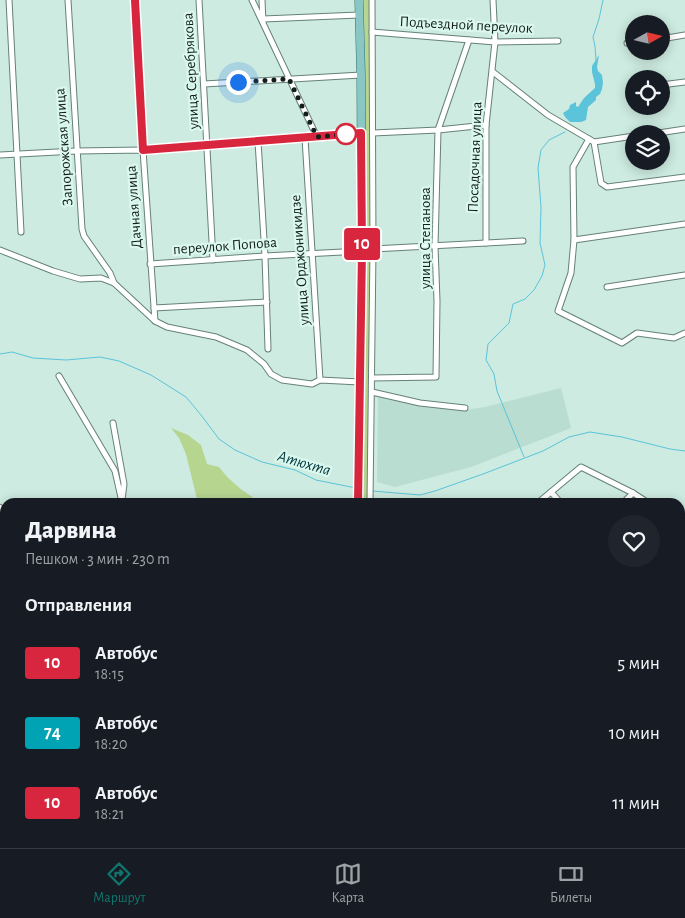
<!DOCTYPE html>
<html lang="ru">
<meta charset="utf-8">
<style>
:root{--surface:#171b24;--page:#20242c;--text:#f1f3f6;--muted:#9ea1a6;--line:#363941;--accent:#0f766e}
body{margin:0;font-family:"Alegreya Sans",sans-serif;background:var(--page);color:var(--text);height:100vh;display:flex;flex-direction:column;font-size:19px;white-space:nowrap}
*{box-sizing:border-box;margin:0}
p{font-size:16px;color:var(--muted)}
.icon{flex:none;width:28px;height:28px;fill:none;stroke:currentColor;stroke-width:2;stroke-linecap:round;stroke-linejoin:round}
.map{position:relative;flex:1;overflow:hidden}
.drawer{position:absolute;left:0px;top:498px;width:685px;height:351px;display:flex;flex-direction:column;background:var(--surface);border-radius:15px 15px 0 0;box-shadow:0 2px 12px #0003}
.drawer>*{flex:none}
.badge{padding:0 10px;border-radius:4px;font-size:18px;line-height:32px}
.needle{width:32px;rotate:82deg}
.buttons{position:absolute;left:625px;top:15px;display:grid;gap:10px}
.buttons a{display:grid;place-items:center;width:45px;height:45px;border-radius:50%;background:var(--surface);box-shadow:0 2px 12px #0003;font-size:25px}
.you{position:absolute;width:25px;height:25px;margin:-12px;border:4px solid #fff;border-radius:50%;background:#1a73e8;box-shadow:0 0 0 8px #1a73e833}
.map>.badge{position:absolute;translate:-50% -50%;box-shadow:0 0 0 2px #fff}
h2{padding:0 25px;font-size:19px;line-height:45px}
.round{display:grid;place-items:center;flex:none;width:52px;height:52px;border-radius:26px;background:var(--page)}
.summary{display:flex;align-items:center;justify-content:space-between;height:85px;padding:0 25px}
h1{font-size:24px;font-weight:800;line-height:38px}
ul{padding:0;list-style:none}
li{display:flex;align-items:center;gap:15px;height:70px;padding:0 25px}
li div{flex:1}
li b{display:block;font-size:19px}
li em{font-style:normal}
li .badge{min-width:55px;font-weight:700;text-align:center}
.tabs{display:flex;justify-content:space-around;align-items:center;height:70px;border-top:1px solid var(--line);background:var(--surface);font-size:14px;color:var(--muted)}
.tabs a{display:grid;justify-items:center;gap:2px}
.tabs .selected{color:var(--accent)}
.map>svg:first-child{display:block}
.built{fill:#b9ddd0}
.green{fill:#b6d690}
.water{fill:#5bc3da}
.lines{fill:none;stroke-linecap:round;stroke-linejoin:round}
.stream{stroke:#5bc3da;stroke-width:1}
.minor-casing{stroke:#668177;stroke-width:7}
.tertiary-casing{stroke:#668177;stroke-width:8}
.secondary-casing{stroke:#668177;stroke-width:9}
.primary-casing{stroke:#2d726f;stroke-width:9}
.minor{stroke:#fff;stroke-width:5}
.tertiary{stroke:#fff;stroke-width:6}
.secondary{stroke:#fff;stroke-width:7}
.primary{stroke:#89c6c4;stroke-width:8}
.rail{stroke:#697d76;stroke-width:1;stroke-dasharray:10 5;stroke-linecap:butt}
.line-casing{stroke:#fff;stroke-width:11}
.line{stroke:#d7263d;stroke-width:8}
.walk{stroke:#131e1a;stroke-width:5;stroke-dasharray:0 9}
.stop-dot{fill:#fff;stroke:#d7263d;stroke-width:2.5}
.labels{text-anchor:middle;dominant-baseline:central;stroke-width:4.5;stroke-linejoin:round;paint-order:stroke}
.street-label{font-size:15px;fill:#131e1a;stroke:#daf8ed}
.water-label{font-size:16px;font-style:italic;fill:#02363f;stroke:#daf8ed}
</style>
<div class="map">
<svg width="685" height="848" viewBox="0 0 685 848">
<rect width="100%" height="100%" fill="#cdebe0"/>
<!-- built -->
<path class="built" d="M561,388L571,428L471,467L395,487L377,482L378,396L419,405L465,410L485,407Z"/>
<!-- green -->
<g class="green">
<path d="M364,0H369L371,209L368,502H363L366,208Z"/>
<path d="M171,428L188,435L201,445L207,464L219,467C225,475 233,483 242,490C248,494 253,497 258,502H200L197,499L186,454L179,438Z"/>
<path d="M0,552L5,555V781L0,779Z"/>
</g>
<!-- water -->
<path class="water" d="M599,55L597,67L598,71L602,75L603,83L602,89L600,94L596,97V100L588,107L586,120L581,122H570L565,117L563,113L569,109L570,105L576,102V106L578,107L584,98L595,88V84L592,72V66Z"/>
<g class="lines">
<!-- stream -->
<g class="stream">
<path d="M596,60L595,46L593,37L599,19L603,0"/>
<path d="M0,354L12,352L33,358L66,360L100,357L119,361L151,375L186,397L201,415L219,439L235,450L262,462L295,470L316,480L356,488"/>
<path d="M524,457L497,391L494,374L486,360L488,344L509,323L513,304L525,299L534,290L542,276L545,265L540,243L541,207L538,168L541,150L549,140L565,132"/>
<path d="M372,491L420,495L435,491L483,474L543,451L569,437L590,432L622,437L670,449L685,451"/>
</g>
<defs>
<g id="minor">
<path d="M9,0L21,232"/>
<path d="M68,0L82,229L84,236L110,273L114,283"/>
<path d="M199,0L213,260"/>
<path d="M252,0L317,137"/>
<path d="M262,0L263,22"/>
<path d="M263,19L359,15"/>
<path d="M372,32L495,42L558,41"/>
<path d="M661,39L685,35"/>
<path d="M627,43H634"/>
<path d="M493,72L548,115L594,142L634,136"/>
<path d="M204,84L361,75"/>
<path d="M661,85L685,82"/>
<path d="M373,133L438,130L486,125"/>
<path d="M652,134L685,129"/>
<path d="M305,138L320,380"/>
<path d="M589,139L573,167L574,240L571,273L558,311L622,343L637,333L674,338L685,333"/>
<path d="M258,141L265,256L268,349"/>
<path d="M594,142L601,183L607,187L685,177"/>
<path d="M0,155L76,151L143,150L155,321"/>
<path d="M574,240L685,224"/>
<path d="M486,243V125L495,42L493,0"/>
<path d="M373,249L523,241"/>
<path d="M0,250L53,271L80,279L101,278L114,283L155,321L167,327L216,337L247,350L264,364L271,374L282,380L312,384L320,380L360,382"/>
<path d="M150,264L265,256L362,251"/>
<path d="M607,287L685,275"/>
<path d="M154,308L267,302"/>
<path d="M59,376L115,471L122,502"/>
<path d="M372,378L436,377L437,301L435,246L438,130L469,40"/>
<path d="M372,392L420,403L465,408"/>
<path d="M113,423L124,484L122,500"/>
<path d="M551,492L560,502"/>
<path d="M370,502L373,249L372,0"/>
<path d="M539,502L581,467L633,493L647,502"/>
<path d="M624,502L633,493"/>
<path d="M680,535L685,540"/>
<path d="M680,578L685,574"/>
<path d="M680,645L685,651"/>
<path d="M57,844L66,848"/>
<path d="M226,844L235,848"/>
<path d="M639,844L647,848"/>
<path d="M108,848L110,844"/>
<path d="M590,848L592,844"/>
</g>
<g id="tertiary">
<path d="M135,0L143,150L361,133"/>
<path d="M0,508L5,511"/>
</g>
<path id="secondary" d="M680,688L685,691"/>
<g id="primary">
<path d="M358,502L362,251L361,75L359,0"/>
<path d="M369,844L377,848"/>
<path d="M331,848L333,844"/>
<path d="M341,848L344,844"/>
</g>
</defs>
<!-- minor casing -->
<use href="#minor" class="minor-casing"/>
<!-- tertiary casing -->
<use href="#tertiary" class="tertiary-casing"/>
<!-- secondary casing -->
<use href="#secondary" class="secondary-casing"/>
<!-- primary casing -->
<use href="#primary" class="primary-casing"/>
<!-- minor -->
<use href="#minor" class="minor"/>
<!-- tertiary -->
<use href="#tertiary" class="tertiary"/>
<!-- secondary -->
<use href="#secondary" class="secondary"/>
<!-- primary -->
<use href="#primary" class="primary"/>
<!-- rail -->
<g class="rail">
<path d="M0,517L5,520"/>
<path d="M680,701L685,704"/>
</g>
</g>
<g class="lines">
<defs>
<path id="line" d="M135,0L143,150L361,133L362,251L358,502"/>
</defs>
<!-- line casing -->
<use href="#line" class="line-casing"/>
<!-- line -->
<use href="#line" class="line"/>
<!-- walk -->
<path class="walk" d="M238,82L289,79L317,137L346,134"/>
</g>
<!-- markers -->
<circle class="stop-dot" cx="346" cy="134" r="10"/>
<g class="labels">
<!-- street labels -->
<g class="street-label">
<text transform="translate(466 25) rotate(3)">Подъездной переулок</text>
<text transform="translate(191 71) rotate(-93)">улица Серебрякова</text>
<text transform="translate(64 147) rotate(-94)">Запорожская улица</text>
<text transform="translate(475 157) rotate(-88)">Посадочная улица</text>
<text transform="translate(134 207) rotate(-94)">Дачная улица</text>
<text transform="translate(425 238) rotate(-90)">улица Степанова</text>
<text transform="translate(225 246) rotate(-4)">переулок Попова</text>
<text transform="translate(300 260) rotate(-94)">улица Орджоникидзе</text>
</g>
<!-- water labels -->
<g class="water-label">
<text transform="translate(304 463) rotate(16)">Атюхта</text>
</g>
</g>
</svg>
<div class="buttons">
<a><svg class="needle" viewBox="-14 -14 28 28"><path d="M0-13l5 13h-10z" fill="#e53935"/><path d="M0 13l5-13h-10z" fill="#9ea1a6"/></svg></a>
<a><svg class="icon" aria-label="locate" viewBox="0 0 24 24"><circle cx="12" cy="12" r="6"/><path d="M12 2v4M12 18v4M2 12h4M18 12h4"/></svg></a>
<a><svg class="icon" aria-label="layers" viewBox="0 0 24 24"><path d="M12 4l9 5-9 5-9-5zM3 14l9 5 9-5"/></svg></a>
</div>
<div class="you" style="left:238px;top:82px"></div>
<b class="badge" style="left:362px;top:244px;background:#d7263d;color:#fff">10</b>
<section class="drawer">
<div class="summary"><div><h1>Дарвина</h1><p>Пешком · 3 мин · 230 m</p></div><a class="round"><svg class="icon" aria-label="heart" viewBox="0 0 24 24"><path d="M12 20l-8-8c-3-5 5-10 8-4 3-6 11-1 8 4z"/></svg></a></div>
<h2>Отправления</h2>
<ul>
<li><span class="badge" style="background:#d7263d;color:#fff">10</span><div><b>Автобус</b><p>18:15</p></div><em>5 мин</em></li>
<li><span class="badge" style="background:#00a3b4;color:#fff">74</span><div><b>Автобус</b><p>18:20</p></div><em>10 мин</em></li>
<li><span class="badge" style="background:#d7263d;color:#fff">10</span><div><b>Автобус</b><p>18:21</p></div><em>11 мин</em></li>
</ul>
</section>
</div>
<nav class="tabs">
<a class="selected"><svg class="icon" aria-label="directions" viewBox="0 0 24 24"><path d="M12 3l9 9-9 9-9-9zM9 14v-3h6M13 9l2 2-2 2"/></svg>Маршрут</a>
<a><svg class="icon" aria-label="map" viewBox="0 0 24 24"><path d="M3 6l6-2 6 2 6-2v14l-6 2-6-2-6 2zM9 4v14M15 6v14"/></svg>Карта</a>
<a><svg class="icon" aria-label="tickets" viewBox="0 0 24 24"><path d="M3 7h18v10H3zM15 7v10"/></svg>Билеты</a>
</nav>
